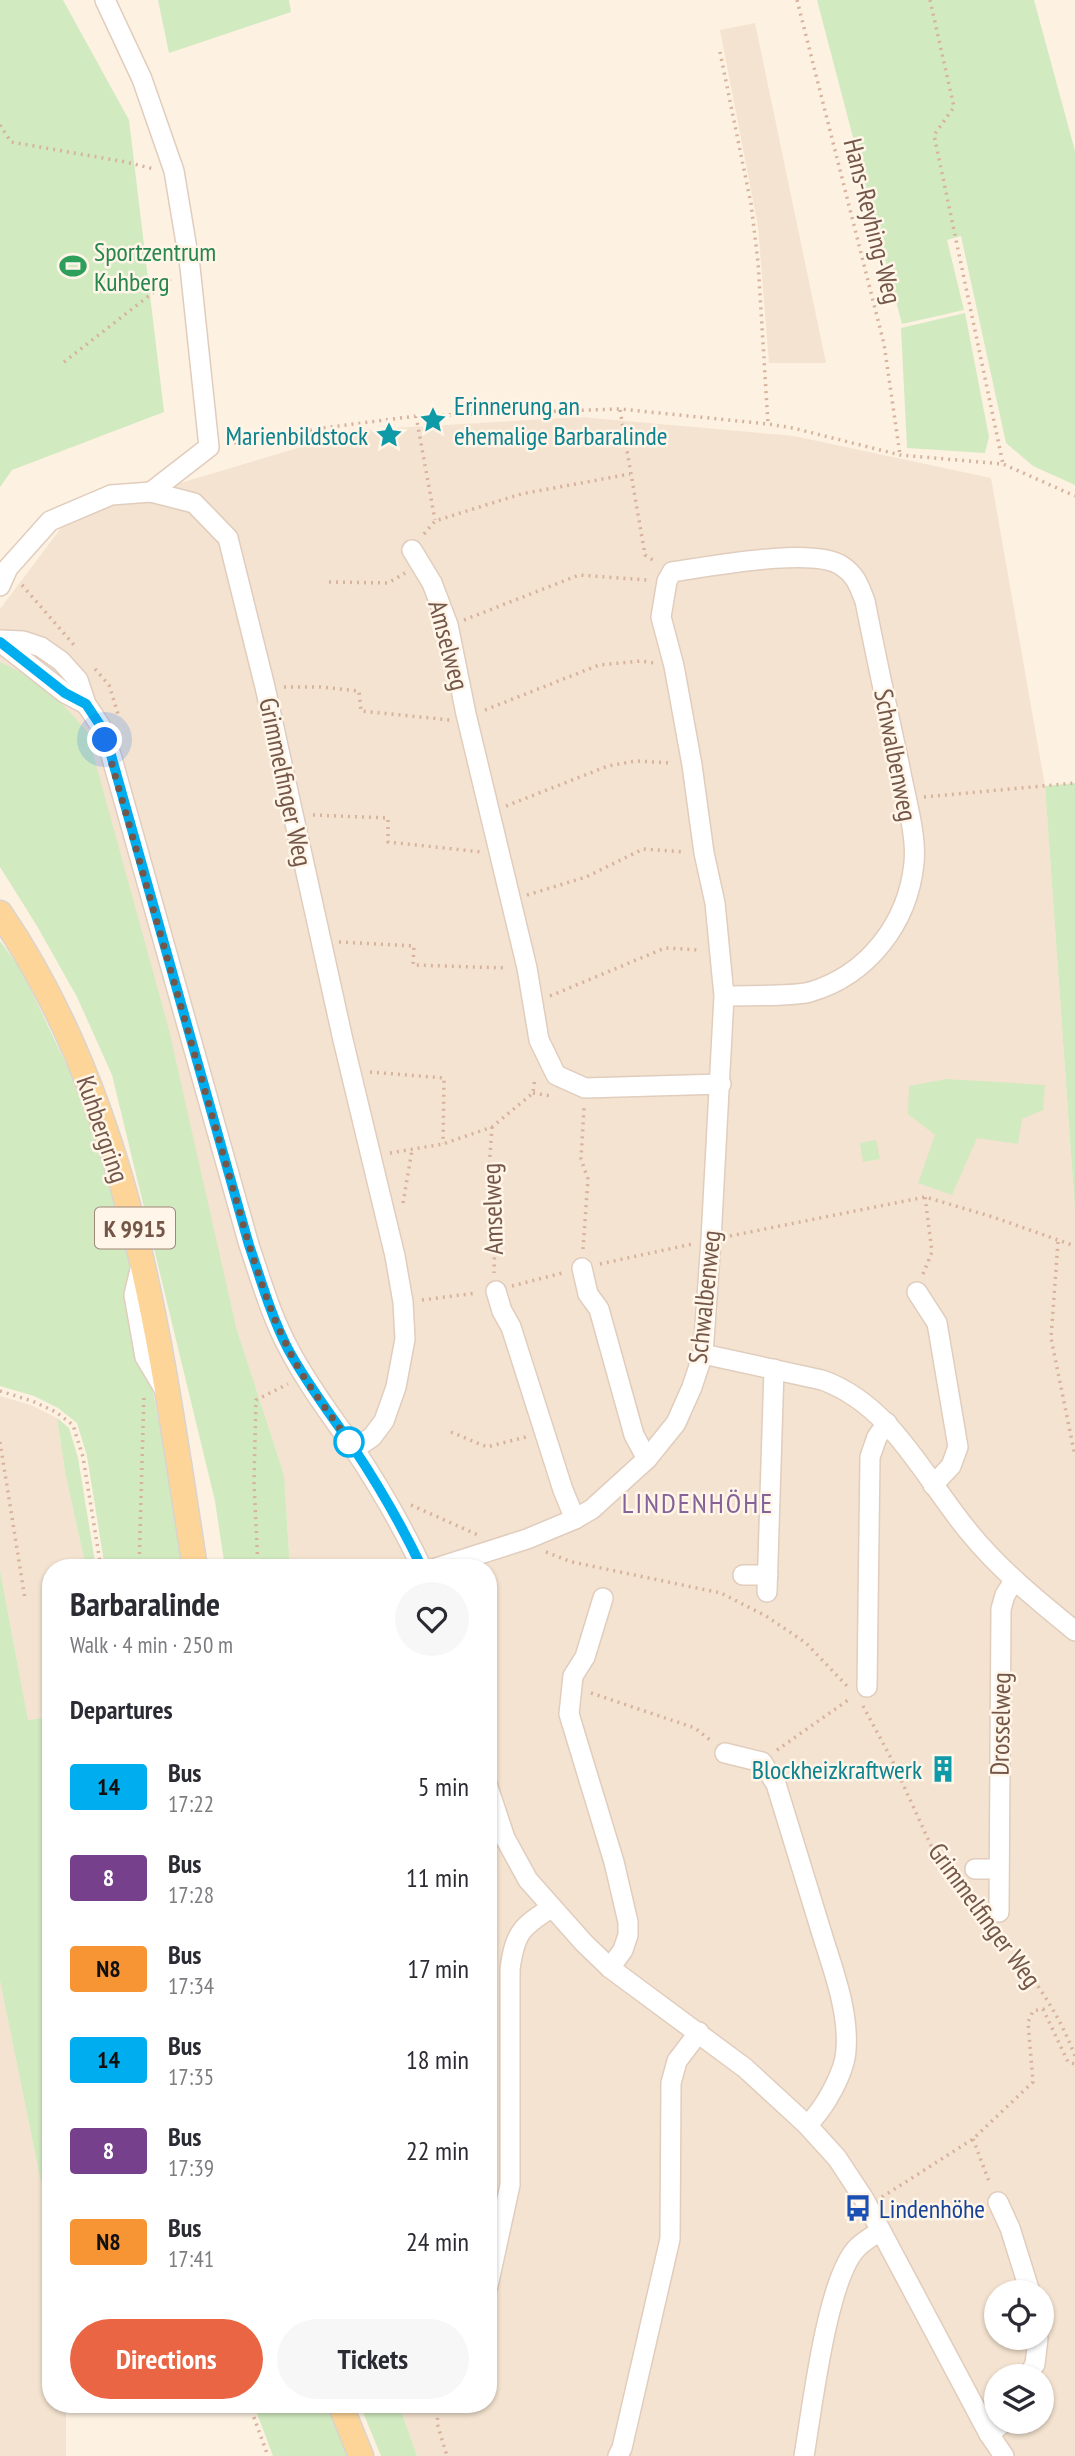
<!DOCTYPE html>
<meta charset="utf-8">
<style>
:root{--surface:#fff;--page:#f7f7f7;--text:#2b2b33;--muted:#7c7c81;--accent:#ea6543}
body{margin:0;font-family:"PT Sans Narrow",sans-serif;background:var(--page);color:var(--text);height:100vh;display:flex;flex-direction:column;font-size:26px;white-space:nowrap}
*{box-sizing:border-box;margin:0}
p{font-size:23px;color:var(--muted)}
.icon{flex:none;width:38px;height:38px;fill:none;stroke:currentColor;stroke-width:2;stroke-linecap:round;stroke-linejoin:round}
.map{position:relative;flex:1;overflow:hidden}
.details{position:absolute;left:42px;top:1559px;width:455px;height:854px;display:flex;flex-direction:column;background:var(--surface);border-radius:28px;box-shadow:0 2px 5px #0004}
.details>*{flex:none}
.badge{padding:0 14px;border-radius:5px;font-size:24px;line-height:46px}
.buttons{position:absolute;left:984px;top:2280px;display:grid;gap:14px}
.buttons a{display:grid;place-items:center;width:70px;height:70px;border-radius:50%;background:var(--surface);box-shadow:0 2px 5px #0004;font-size:35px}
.you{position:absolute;width:35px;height:35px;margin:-18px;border:5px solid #fff;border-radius:50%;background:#1a73e8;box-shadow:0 0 0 10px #1a73e833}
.map>.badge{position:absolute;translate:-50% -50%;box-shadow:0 0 0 4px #fff}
h2{padding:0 28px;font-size:26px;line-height:63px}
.round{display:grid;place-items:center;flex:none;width:74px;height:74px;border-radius:37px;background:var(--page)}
.headline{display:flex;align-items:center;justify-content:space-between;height:119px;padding:0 28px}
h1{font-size:33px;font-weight:700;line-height:52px}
.cta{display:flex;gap:14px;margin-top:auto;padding:14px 28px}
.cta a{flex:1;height:80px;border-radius:42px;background:var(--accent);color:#fff;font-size:28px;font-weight:700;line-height:80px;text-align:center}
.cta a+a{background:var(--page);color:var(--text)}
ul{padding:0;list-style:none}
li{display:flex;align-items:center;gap:21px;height:91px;padding:0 28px}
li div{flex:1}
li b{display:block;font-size:26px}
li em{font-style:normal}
li .badge{min-width:77px;font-weight:700;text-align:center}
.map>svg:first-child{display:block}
.residential{fill:#f4e3d0;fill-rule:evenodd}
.green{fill:#d2eac0}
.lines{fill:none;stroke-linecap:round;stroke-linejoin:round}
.minor-casing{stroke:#e1cdbd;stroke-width:22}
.major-casing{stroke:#dbd3cf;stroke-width:27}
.path{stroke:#d7b29c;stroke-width:3.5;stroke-dasharray:2 5;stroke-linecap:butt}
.minor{stroke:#fff;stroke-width:19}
.major{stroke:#fdd598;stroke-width:24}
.line-casing{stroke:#fff;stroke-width:16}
.line{stroke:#00adef;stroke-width:10}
.walk{stroke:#745748;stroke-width:7;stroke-dasharray:0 12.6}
.stop-dot{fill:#fff;stroke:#00adef;stroke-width:3.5}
.labels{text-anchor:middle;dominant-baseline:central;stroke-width:5;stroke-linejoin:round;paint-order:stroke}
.shield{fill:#fff5e8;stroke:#9e8678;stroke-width:2}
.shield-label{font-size:24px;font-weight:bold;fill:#745748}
.street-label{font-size:26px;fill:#745748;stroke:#fff5e8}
.leisure-label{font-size:26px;fill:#27864d;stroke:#fff5e8;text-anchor:start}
.culture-label{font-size:26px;fill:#0d838f;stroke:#fff5e8;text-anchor:end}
.transit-label{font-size:26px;fill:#164399;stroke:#fff5e8;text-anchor:start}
.neighbourhood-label{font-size:28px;letter-spacing:2px;fill:#856398;stroke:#fff5e8}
</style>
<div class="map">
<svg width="1075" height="2456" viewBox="0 0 1075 2456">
<rect width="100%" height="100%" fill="#fdf1e1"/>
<!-- residential -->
<g class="residential">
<path d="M755,23L826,363H769L758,226L720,30Z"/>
<path d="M581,417L794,436L991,478L1045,786L1075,1211V2456H417L399,2405L488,2404V1568H290L284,1475L236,1327L41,684L0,662V609L70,516L358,430ZM996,2292H1041V2338H996ZM996,2376H1041V2422H996Z"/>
<path d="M0,1396L31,1405L57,1418L65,1472L86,1568H51V1717L28,1720L0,1570Z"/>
<path d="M0,1981L51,2232V2404L66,2405V2456H0Z"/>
</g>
<!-- green -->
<g class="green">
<path d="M0,0H63L129,120L164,412L12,470L0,487Z"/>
<path d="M158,0H289L291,12L169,53Z"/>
<path d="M817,0H1034L1075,151V485L1033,466L1006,443L961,236L947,240L964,310L902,324Z"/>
<path d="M965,313L989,437L985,453L907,448L901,328Z"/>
<path d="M0,662C38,679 61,700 87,732L169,1030L236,1327L284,1475L290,1568H225L215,1501L112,1075L77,997L37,926L0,867Z"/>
<path d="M1075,783V1211L1045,786Z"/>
<path d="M0,941L22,971L82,1098L122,1228L166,1460L182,1568H105L87,1456L77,1423L58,1408L34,1396L0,1386Z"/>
<path d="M946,1079L1045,1085L1043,1110L1022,1119L1018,1144L977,1138L952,1195L918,1183L935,1135L908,1114L909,1086Z"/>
<path d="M876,1140L880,1159L863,1162L860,1143Z"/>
<path d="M57,1418L69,1428L78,1458L96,1568H86L65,1472Z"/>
<path d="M0,1570L28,1720L51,1717V2232L0,1981Z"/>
<path d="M254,2405H330L347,2456H273Z"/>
<path d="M360,2405H399L417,2456H381Z"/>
</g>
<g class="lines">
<defs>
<g id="minor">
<path d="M105,0L142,79L174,171L190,267L209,447L151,492"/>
<path d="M412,550L432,583L448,625L466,714L527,968L539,1040L556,1075L585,1088L721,1084"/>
<path d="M0,586L8,568L50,521L111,495L151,492L194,503L228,538L265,687L343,1040L395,1256L403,1302L405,1339L396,1387L384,1421L372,1437L354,1449"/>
<path d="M0,640L23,641L41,647L61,661L78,680L86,704L100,725L111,755L249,1245C261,1280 271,1316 289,1349C307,1384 331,1415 353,1447C379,1486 402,1526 422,1568"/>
<path d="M0,642L65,693L86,704"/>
<path d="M141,1265L134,1295L145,1357L164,1389"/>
<path d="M582,1268L588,1294L599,1309L634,1435L647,1459"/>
<path d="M496,1291L502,1311L511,1327L563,1490L575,1519"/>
<path d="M917,1292L937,1323L958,1447L951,1466L933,1485"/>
<path d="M703,1354L822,1380C892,1405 924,1478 969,1532C1000,1570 1037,1600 1075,1631"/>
<path d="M436,1568L527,1539L575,1519L592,1509L647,1459L676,1423L692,1387L703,1354L711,1240L724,996L715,903L704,853L692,765L674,666L661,617L667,581L672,572C708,567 814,546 842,566C856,575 859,586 865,601C876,657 888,712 900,768C905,796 917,835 914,863C908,923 868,975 810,992C791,997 746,995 724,996"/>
<path d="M743,1575H768"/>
<path d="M767,1592L774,1369"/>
<path d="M603,1598L585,1657L573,1676L569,1714L614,1862L628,1922V1935L623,1950L610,1968"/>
<path d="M867,1687L870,1457L877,1437L887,1423"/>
<path d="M725,1753L762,1762L776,1784C791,1834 807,1884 822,1934C833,1970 849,2011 846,2050C845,2072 824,2110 807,2125"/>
<path d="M488,1787L505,1838L528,1880L584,1943L610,1968L745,2068L807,2125L837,2158L864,2199L989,2434L1004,2456"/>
<path d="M975,1869H998"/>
<path d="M999,1912L1001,1609L1005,1595L1014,1581"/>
<path d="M998,2202L1010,2228L1030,2292"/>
<path d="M488,2286L510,2185V1969C515,1933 521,1927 551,1908"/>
<path d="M1028,2376L1035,2364L1038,2338"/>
<path d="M989,2434L1004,2422"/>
<path d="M618,2456L622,2448L670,2239L671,2083L677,2061L699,2032"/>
<path d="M804,2456C812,2410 827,2276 858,2247C864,2241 873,2236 880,2231"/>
</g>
<g id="major">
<path d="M0,913C132,1106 160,1342 195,1568"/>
<path d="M340,2404L361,2456"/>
</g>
</defs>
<!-- minor casing -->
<use href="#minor" class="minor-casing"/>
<!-- major casing -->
<use href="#major" class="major-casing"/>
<!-- path -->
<g class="path">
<path d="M797,0L884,344L900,455"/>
<path d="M930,0L954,107L934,135L1003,464"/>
<path d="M720,52L751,204L758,262L768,424"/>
<path d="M0,125L11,142L126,162L154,169"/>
<path d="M64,362L173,277"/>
<path d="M620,410L645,555L656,562"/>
<path d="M416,416L435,520"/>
<path d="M227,444L323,428L416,416L620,409L768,424L793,428L900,455L1003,464L1075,496"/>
<path d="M424,534L435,521L521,494L630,474"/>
<path d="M329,582L388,583L405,573"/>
<path d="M22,585L74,645"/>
<path d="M464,620L579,575L647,580"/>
<path d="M95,669L109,685L118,714"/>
<path d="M284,687H320L359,691L361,711L450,720"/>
<path d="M485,710L599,665L641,661L654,663"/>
<path d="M924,797L1075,783"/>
<path d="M506,806L608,766L636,761L672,763"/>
<path d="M313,815L388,818V842L481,852"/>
<path d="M527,895L586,877L643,849L685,852"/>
<path d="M339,942L414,946L413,965L507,968"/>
<path d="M550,996L665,948L700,950"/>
<path d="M370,1072L444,1078L443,1144"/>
<path d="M533,1093L551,1096"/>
<path d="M492,1127L488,1183L496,1196L494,1273"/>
<path d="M390,1153L443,1144L492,1127L533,1093L535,1077"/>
<path d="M403,1203L412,1150"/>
<path d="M730,1236L925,1197L993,1217L1075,1246"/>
<path d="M1058,1242L1051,1338L1075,1456"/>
<path d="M583,1249L588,1179L581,1159L584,1108"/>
<path d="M600,1264L692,1244"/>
<path d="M923,1274L932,1252L925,1197"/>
<path d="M512,1286L566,1272"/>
<path d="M422,1300L477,1293"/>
<path d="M0,1391L32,1401L56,1412L73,1425L83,1457L101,1568"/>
<path d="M451,1432L487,1447L526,1437"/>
<path d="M0,1442L25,1599"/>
<path d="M411,1505L478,1535"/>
<path d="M546,1552L572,1562L721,1593L766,1616L806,1643L847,1686"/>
<path d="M139,1568L144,1394"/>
<path d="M258,1568L254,1482L256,1400L288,1384"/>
<path d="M591,1693L695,1728L710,1740"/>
<path d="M863,1706L891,1758L934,1852L979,1911"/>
<path d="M777,1750L851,1698"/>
<path d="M995,1931C1028,1970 1057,2008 1075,2056"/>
<path d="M973,2139L990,2184"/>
<path d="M882,2197L973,2139L1033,2082L1028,2022L1033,2011L1043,2009L1068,2062L1075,2064"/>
<path d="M249,2404L268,2456"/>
<path d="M439,2404L437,2423L447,2456"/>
</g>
<!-- minor -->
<use href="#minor" class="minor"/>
<!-- major -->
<use href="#major" class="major"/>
</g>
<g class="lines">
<defs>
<path id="line" d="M0,642L65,693L86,704L100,725L111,755L249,1245C261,1280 271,1316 288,1349C307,1384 331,1415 353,1447C379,1486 402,1526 422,1568"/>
</defs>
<!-- line casing -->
<use href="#line" class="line-casing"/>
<!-- line -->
<use href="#line" class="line"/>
<!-- walk -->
<path class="walk" d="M105,740L249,1245C260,1279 271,1314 287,1346C303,1381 328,1410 349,1442"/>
</g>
<!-- icons -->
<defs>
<symbol id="stadium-bare" viewBox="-9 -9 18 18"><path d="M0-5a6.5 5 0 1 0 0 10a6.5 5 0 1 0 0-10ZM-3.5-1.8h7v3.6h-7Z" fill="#2e9e5b" stroke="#fff5e8" stroke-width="2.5" paint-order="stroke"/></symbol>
<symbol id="sight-bare" viewBox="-9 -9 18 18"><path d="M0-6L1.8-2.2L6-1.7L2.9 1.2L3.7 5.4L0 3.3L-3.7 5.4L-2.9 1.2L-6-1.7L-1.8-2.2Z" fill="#0f9aa8" stroke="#fff5e8" stroke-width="2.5" paint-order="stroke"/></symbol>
<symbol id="building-bare" viewBox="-9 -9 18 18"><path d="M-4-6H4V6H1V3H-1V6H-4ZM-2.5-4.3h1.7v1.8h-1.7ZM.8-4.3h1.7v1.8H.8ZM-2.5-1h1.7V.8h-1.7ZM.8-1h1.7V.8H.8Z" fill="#0f9aa8" stroke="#fff5e8" stroke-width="2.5" paint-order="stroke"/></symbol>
<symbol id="bus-bare" viewBox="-9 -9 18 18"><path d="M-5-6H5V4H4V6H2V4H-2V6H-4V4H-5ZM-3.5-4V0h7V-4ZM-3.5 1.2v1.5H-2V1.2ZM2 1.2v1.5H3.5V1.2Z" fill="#1a4fb4" stroke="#fff5e8" stroke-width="2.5" paint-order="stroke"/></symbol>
</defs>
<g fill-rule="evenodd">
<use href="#stadium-bare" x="54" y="247" width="38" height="38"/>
<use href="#sight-bare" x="414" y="401" width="38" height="38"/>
<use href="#sight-bare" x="370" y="416" width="38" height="38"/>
<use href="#building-bare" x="924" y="1750" width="38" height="38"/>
<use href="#bus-bare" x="839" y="2189" width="38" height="38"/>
</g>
<!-- markers -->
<circle class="stop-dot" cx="349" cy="1442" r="14"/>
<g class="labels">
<!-- shield labels -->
<rect class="shield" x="95" y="1207.5" width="80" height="41" rx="5"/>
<g class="shield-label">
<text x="135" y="1228">K 9915</text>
</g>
<!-- street labels -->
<g class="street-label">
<text transform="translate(873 221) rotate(76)">Hans-Reyhing-Weg</text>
<text transform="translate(449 645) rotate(75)">Amselweg</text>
<text transform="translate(896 755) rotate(79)">Schwalbenweg</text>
<text transform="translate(286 782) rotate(78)">Grimmelfinger Weg</text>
<text transform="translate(103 1129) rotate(71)">Kuhbergring</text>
<text transform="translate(492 1209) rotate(-92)">Amselweg</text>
<text transform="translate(704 1297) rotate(-84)">Schwalbenweg</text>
<text transform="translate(1000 1724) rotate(-89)">Drosselweg</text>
<text transform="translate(985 1915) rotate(54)">Grimmelfinger Weg</text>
</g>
<!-- leisure labels -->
<g class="leisure-label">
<text x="94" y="251">Sportzentrum<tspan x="94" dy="30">Kuhberg</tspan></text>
</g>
<!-- culture labels -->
<g class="culture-label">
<text x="454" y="405" text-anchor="start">Erinnerung an<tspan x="454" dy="30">ehemalige Barbaralinde</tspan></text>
<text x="368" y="435">Marienbildstock</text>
<text x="922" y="1769">Blockheizkraftwerk</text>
</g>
<!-- transit labels -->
<g class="transit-label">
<text x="879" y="2208">Lindenhöhe</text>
</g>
<!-- neighbourhood labels -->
<g class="neighbourhood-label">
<text x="698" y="1502">LINDENHÖHE</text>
</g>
</g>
</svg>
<div class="buttons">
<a><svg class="icon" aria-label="locate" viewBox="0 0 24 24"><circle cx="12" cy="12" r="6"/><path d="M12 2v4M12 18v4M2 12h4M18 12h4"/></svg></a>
<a><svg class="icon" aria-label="layers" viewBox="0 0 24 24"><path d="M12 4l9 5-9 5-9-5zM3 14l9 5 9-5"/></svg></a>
</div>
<div class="you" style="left:105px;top:740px"></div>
<section class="details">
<div class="headline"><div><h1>Barbaralinde</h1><p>Walk · 4 min · 250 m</p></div><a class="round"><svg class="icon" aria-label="heart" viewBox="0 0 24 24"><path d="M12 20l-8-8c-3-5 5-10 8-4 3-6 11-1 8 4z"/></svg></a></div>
<h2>Departures</h2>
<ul>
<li><span class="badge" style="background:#00adef;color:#111">14</span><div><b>Bus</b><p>17:22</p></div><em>5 min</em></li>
<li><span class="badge" style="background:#76408c;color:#fff">8</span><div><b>Bus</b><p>17:28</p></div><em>11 min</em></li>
<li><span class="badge" style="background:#f79534;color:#111">N8</span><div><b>Bus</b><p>17:34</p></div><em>17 min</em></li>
<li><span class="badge" style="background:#00adef;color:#111">14</span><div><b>Bus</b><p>17:35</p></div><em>18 min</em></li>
<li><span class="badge" style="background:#76408c;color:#fff">8</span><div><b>Bus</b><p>17:39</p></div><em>22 min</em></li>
<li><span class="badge" style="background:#f79534;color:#111">N8</span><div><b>Bus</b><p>17:41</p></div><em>24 min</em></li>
</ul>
<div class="cta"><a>Directions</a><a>Tickets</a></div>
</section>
</div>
